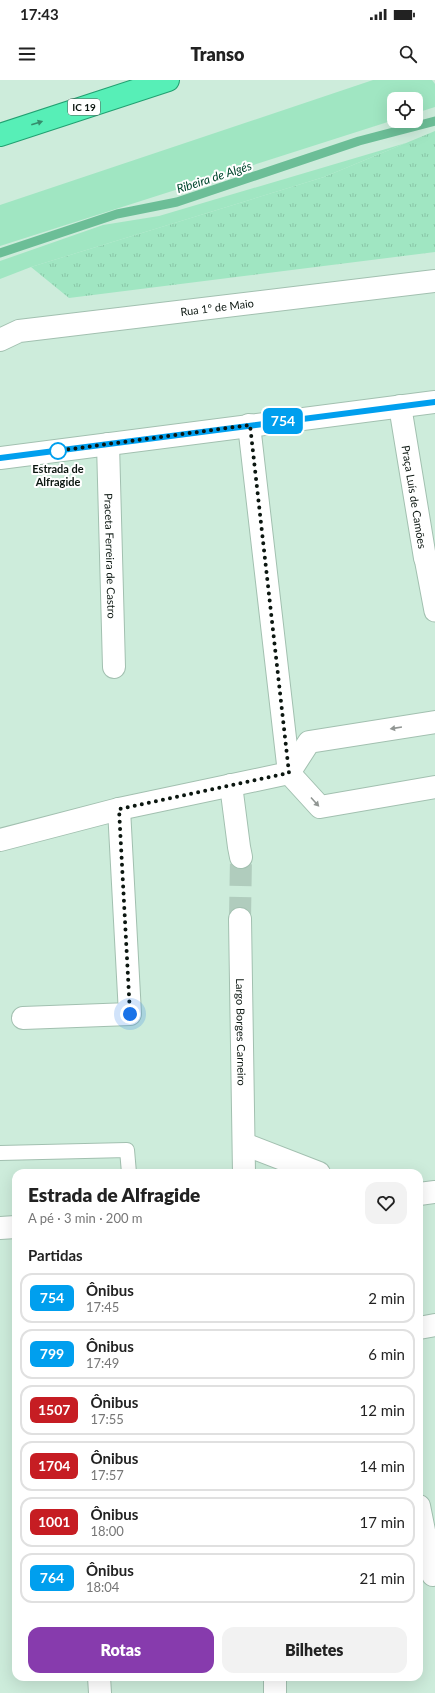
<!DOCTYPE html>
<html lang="pt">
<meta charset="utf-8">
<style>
:root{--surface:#fff;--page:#f2f2f2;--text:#222;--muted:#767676;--line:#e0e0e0;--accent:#873bad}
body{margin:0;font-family:Lato,sans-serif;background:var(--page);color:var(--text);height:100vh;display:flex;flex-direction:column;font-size:15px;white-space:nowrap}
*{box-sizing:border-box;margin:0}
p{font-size:13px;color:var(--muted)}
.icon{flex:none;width:22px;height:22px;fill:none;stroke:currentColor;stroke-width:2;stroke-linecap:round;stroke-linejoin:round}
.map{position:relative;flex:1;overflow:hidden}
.side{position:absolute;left:12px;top:1089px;width:411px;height:512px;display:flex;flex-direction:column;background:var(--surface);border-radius:12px;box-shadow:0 4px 16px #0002}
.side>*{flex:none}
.badge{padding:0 8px;border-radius:6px;font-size:14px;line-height:26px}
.controls{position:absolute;left:387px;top:12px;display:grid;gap:8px}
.controls a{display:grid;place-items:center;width:36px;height:36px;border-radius:8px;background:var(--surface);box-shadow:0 4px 16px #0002;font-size:20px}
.you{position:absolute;width:20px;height:20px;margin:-10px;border:3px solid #fff;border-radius:50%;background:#1a73e8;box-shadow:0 0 0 6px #1a73e833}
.map>.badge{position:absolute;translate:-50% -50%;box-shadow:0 0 0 2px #fff}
h2{padding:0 16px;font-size:15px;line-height:36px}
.round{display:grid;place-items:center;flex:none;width:42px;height:42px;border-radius:12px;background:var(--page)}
.headline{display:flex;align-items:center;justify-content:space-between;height:68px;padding:0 16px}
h1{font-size:19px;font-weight:800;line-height:30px}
.primary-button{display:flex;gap:8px;margin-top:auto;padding:8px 16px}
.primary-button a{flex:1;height:46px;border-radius:12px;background:var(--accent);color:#fff;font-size:16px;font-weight:800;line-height:46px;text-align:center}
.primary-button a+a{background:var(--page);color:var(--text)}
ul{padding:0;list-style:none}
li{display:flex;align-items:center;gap:12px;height:50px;margin:0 8px 6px;padding:0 8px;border:2px solid var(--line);border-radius:12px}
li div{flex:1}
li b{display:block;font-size:15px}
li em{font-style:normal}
li .badge{min-width:44px;font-weight:700;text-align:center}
.status{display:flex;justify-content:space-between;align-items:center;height:28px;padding:0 20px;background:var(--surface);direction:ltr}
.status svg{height:11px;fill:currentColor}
header{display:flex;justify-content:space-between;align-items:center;height:52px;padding:0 16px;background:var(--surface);font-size:18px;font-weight:800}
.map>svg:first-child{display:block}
.grass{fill:url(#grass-tufts)}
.green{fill:#a0e6c2}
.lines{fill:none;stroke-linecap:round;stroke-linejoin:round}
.stream{stroke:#6cbe97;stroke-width:9}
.minor-tunnel{stroke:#b0ccbd;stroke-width:22;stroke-dasharray:22 11;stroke-linecap:butt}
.service-casing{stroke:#a2c0b0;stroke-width:16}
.pedestrian-casing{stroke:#a2c0b0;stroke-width:23}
.minor-casing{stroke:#a2c0b0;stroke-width:24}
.tertiary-casing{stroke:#a2c0b0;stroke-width:24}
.trunk-casing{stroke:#21a071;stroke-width:24}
.service{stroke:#fff;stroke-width:14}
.pedestrian{stroke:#fff;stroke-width:21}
.minor{stroke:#fff;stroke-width:22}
.tertiary{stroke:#fff;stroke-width:22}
.trunk{stroke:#57efb7;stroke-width:22}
.oneway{fill:#358d6c}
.oneway2{fill:#919693}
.line-casing{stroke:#fff;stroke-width:9}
.line{stroke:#009fee;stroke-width:6}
.walk{stroke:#0b1610;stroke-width:4;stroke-dasharray:0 7.2}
.stop-dot{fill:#fff;stroke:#009fee;stroke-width:2}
.labels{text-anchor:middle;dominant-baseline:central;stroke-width:4;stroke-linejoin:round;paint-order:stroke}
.shield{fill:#fff;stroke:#545c58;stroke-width:1}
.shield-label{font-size:10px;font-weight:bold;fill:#0b1610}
.street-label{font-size:11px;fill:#0b1610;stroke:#fff}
.stop-label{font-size:11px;font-weight:bold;fill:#0b1610;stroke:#fff}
.water-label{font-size:12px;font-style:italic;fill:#00472e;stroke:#fff}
</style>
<div class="status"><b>17:43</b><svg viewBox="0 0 49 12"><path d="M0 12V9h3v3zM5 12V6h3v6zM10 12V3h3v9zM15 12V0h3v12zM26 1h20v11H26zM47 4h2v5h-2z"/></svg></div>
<header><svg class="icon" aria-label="menu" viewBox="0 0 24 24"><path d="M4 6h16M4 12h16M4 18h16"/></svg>Transo<svg class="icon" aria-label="search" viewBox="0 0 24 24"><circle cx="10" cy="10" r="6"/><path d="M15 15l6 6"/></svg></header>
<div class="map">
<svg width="435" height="1613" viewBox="0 0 435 1613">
<defs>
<pattern id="grass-tufts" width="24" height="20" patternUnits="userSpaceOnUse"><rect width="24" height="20" fill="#a0e6c2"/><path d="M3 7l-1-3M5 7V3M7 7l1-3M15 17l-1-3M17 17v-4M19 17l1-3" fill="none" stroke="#88c5a6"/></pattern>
</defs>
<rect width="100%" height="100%" fill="#cdecdb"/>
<!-- grass -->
<path class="grass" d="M435,51V172L69,218L31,187L324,97Z"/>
<!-- green -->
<g class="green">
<path d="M373,0H432L435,4V27L416,33V19H394V40L0,166V125Z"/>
<path d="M406,63L324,97L31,187L0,199V181L103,145L159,136Z"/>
</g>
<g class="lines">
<!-- stream -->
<path class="stream" d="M0,173L117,134L177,122L359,61L435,41"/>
<!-- minor-tunnel -->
<path class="minor-tunnel" d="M240,839L241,777"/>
<defs>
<path id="service" d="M0,1073L127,1070L129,1093"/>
<path id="pedestrian" d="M425,478L435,531"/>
<g id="minor">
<path d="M0,260L19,251L435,201"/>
<path id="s1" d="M400,326L425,478"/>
<path d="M249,345L289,693"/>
<path id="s2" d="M108,364L114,587"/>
<path d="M289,693L320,727L435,707"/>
<path d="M231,705L239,767L241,777"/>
<path d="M0,760L119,729L289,693L309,662L435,642"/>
<path id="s3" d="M240,839L244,1093"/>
<path d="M23,938L130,934L119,729"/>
<path d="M244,1064L319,1093"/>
<path d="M419,1114L435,1112"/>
<path d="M0,1148L16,1147"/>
<path d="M419,1248L435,1245"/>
<path d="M419,1426L433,1495"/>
<path d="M99,1597L100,1613"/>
<path d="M275,1597V1613"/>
</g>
<path id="tertiary" d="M0,378L435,322"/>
<path id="trunk" d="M0,55L168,0"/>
</defs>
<!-- service casing -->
<use href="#service" class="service-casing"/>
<!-- pedestrian casing -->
<use href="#pedestrian" class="pedestrian-casing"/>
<!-- minor casing -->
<use href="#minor" class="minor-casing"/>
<!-- tertiary casing -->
<use href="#tertiary" class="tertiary-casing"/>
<!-- trunk casing -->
<use href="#trunk" class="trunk-casing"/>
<!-- service -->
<use href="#service" class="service"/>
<!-- pedestrian -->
<use href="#pedestrian" class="pedestrian"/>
<!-- minor -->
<use href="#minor" class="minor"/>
<!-- tertiary -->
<use href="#tertiary" class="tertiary"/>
<!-- trunk -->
<use href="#trunk" class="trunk"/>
</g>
<!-- one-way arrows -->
<defs><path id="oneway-solid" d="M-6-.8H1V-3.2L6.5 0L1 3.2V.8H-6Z"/></defs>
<use class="oneway" href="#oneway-solid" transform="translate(37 43) rotate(-18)"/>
<g class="oneway2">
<use href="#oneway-solid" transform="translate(396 648) rotate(171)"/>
<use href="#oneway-solid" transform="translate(315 722) rotate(48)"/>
</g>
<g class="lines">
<defs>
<path id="line" d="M0,378L435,322"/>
</defs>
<!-- line casing -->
<use href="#line" class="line-casing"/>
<!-- line -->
<use href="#line" class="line"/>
<!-- walk -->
<path class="walk" d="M58,371H56L250,345L289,693L119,729L130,934"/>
</g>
<!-- markers -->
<circle class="stop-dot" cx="58" cy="371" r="8"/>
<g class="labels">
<!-- shield labels -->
<rect class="shield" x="68" y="19" width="32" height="16" rx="3"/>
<g class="shield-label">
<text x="84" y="27">IC 19</text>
</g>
<!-- street labels -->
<g class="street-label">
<text transform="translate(217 227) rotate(-7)">Rua 1º de Maio</text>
<text stroke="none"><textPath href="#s1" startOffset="92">Praça Luís de Camões</textPath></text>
<text stroke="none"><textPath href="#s2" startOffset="112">Praceta Ferreira de Castro</textPath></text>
<text stroke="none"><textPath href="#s3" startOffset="113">Largo Borges Carneiro</textPath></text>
</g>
<!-- stop labels -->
<g class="stop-label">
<text x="58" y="388">Estrada de<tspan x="58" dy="13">Alfragide</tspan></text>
</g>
<!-- water labels -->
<g class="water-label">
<text transform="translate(214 97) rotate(-18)">Ribeira de Algés</text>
</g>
</g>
</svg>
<div class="controls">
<a><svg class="icon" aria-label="locate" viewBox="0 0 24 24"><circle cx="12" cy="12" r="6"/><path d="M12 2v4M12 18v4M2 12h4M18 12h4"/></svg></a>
</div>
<div class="you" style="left:130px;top:934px"></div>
<b class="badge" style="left:283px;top:341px;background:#009fee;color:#fff">754</b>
<section class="side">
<div class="headline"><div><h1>Estrada de Alfragide</h1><p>A pé · 3 min · 200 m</p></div><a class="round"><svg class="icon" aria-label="heart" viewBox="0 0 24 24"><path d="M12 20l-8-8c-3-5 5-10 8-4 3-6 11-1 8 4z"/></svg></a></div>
<h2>Partidas</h2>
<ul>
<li><span class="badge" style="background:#009fee;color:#fff">754</span><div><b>Ônibus</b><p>17:45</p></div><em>2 min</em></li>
<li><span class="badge" style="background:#009fee;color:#fff">799</span><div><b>Ônibus</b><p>17:49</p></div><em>6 min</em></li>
<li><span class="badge" style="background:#c61d23;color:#fff">1507</span><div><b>Ônibus</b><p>17:55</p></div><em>12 min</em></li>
<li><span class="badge" style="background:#c61d23;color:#fff">1704</span><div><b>Ônibus</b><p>17:57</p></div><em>14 min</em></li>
<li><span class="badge" style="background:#c61d23;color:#fff">1001</span><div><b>Ônibus</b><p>18:00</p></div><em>17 min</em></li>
<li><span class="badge" style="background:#009fee;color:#fff">764</span><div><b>Ônibus</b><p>18:04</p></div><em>21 min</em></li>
</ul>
<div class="primary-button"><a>Rotas</a><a>Bilhetes</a></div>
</section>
</div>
